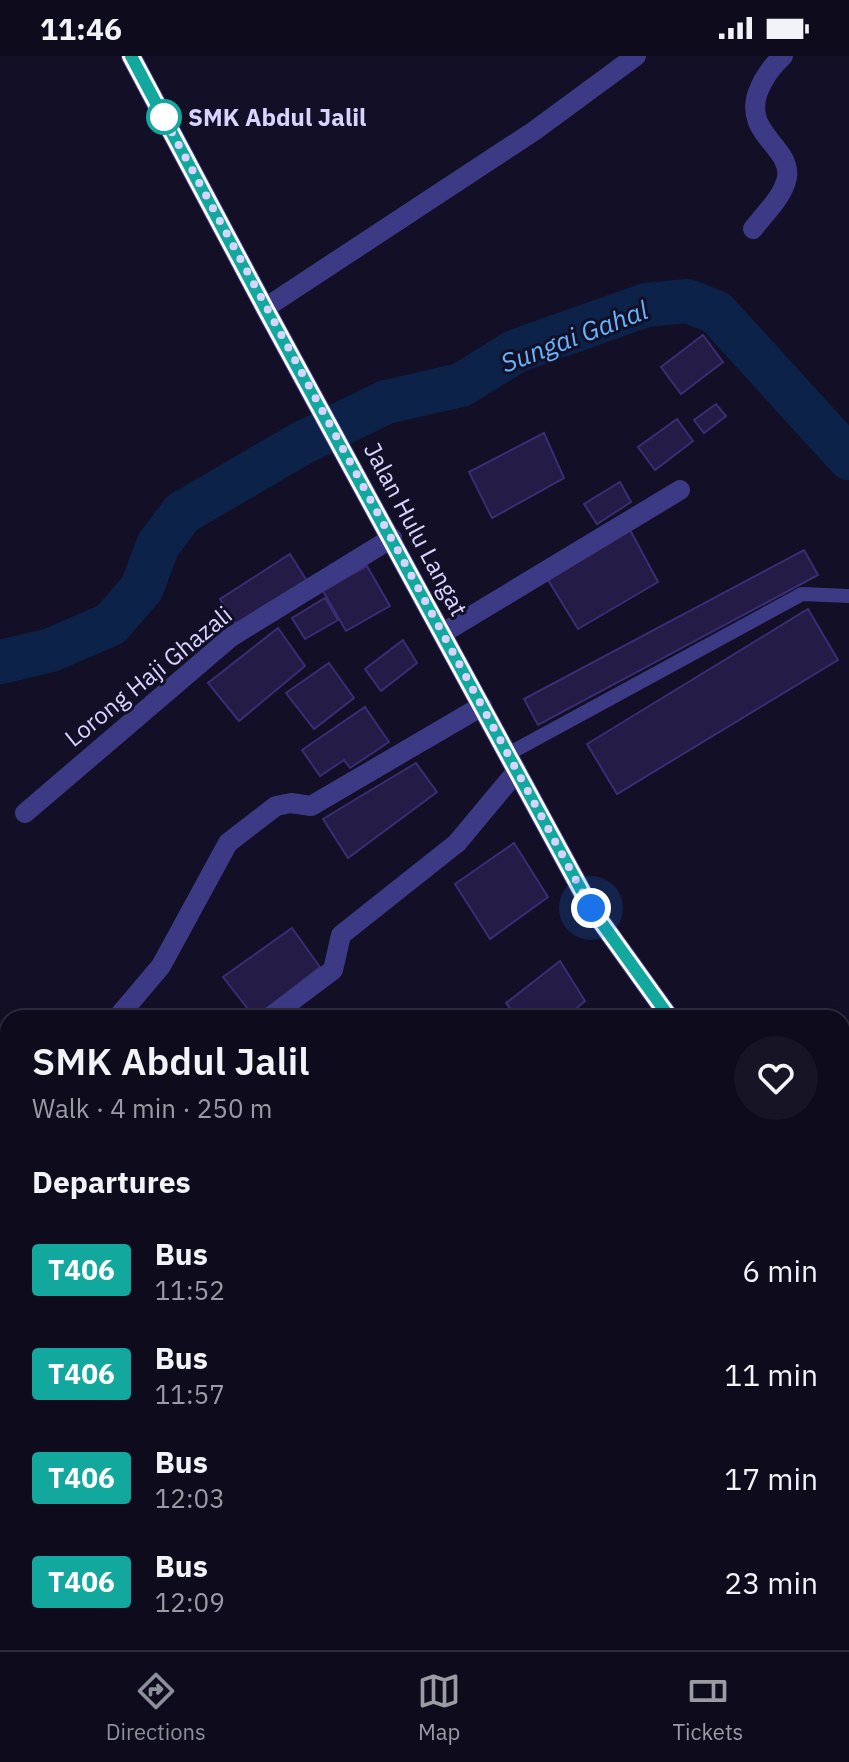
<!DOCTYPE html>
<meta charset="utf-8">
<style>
:root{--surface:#0e0b1c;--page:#171425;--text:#f1f3f6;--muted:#9b9ba3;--line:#2e2b3b;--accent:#8c9099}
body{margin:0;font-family:"IBM Plex Sans",sans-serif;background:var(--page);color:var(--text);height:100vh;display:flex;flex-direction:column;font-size:30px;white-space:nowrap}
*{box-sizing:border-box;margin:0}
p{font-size:26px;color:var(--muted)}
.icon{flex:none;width:44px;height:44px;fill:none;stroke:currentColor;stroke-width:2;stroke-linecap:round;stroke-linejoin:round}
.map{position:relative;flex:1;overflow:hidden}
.details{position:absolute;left:0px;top:954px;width:850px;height:640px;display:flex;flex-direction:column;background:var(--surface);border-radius:24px 24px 0 0;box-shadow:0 2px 6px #0004,0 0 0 2px var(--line)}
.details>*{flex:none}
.badge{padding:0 16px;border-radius:6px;font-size:28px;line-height:52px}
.you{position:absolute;width:40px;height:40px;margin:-20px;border:6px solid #fff;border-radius:50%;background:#1a73e8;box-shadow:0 0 0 12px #1a73e833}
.map>.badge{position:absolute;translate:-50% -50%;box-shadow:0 0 0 4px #fff}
h2{padding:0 32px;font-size:30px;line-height:72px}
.round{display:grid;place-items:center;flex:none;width:84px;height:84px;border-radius:42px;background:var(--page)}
.overview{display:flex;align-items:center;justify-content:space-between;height:136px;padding:0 32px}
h1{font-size:38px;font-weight:600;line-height:60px}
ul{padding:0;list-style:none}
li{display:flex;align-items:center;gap:24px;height:104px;padding:0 32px}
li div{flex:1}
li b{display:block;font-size:30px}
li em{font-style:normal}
li .badge{min-width:88px;font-weight:700;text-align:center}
.status{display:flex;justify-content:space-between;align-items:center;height:56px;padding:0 40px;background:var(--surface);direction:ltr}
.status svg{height:22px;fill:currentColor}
.dock{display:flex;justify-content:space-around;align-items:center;height:112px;border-top:2px solid var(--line);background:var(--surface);font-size:22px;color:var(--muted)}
.dock a{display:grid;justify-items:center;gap:4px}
.dock .on{color:var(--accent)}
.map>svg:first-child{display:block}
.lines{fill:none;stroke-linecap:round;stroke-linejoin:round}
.river{stroke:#0c2248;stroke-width:44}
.building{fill:#241b47;stroke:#3b2d73;stroke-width:2}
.service{stroke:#3d3a85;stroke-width:14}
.minor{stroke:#3d3a85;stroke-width:20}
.tertiary{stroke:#3d3a85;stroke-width:20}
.line-casing{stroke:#fff;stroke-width:18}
.line{stroke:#12a89d;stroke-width:12}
.walk{stroke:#d9d4ff;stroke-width:8;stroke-dasharray:0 14.4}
.stop-dot{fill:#fff;stroke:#12a89d;stroke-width:4}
.labels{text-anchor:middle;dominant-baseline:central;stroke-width:6;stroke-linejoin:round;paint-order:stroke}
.stop-label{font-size:24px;font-weight:bold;fill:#d9d4ff;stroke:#130f26;text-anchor:start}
.street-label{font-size:24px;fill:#d9d4ff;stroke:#130f26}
.water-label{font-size:26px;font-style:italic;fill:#62b6ff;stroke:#130f26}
</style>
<div class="status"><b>11:46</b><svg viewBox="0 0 49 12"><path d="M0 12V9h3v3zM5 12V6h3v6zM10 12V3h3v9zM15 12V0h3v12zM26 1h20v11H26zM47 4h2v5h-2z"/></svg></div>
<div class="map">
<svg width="849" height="1594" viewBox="0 0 849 1594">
<rect width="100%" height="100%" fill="#130f26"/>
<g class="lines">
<!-- river -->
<path class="river" d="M0,606L51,594L111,568L142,532L158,489L182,457L302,387L386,346L461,329L516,295L646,249L687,245L716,256L849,402"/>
</g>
<!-- building -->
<g class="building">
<path d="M703,279L723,306L681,338L661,311Z"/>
<path d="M716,348L726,360L704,377L694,364Z"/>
<path d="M677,363L693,385L655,414L638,391Z"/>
<path d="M544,377L564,422L492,462L469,416Z"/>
<path d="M620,426L631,446L597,468L584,448Z"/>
<path d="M629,472L658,526L578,573L545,519Z"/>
<path d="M804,494L818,519L538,669L524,643Z"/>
<path d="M290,498L307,525L238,571L220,543Z"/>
<path d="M367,510L390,550L346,575L323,535Z"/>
<path d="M325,542L338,564L305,583L292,562Z"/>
<path d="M808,553L838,604L617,738L587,688Z"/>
<path d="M278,572L305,610L239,665L208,627Z"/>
<path d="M403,584L417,607L381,635L365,613Z"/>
<path d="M329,607L354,642L314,673L286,637Z"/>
<path d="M365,651L389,686L350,712L344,704L320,720L302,694Z"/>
<path d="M416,707L437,736L348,802L323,763Z"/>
<path d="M514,787L548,841L490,883L455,828Z"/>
<path d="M292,872L320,911L255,962L223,921Z"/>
<path d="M560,905L585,945L565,962H517L506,947Z"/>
<path d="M0,1004H8V1059L0,1060Z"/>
</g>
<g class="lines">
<!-- service -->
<path class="service" d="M508,698L802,538L849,540"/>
<!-- minor -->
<g class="minor">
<path d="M753,173C764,158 784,140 787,121C791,90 743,78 758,36C763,23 772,10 783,0"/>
<path d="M265,252L534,75L636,0"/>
<path d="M443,577L680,434"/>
<path d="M25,757L231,581L392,482"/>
<path d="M117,962L161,910L228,787L276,750L291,747L311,750L482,650"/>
<path d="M269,962L333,914L341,879L457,787L517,715"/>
<path d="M0,1081L8,1079"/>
<path d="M842,1271L849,1267"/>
<path d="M0,1496L8,1491"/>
</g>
<!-- tertiary -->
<g class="tertiary">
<path d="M131,0L265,252L591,852L670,962"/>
<path d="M842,1206L849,1217"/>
</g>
</g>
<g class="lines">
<defs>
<path id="line" d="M131,0L265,252L591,852L670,962"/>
</defs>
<!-- line casing -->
<use href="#line" class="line-casing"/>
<!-- line -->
<use href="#line" class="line"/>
<!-- walk -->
<path class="walk" d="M164,61L161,56L591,852"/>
</g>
<!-- markers -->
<circle class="stop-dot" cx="164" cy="61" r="16"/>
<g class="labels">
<!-- stop labels -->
<g class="stop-label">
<text x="188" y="61">SMK Abdul Jalil</text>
</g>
<!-- street labels -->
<g class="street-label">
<text transform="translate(416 473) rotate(62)">Jalan Hulu Langat</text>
<text transform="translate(148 620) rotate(-39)">Lorong Haji Ghazali</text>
</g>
<!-- water labels -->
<g class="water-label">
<text transform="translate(574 280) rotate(-21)">Sungai Gahal</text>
</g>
</g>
</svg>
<div class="you" style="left:591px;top:852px"></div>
<section class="details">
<div class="overview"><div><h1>SMK Abdul Jalil</h1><p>Walk · 4 min · 250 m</p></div><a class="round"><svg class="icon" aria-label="heart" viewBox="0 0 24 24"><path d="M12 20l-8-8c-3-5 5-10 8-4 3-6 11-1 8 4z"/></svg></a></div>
<h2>Departures</h2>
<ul>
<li><span class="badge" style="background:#12a89d;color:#fff">T406</span><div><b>Bus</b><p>11:52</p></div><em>6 min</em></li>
<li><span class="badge" style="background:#12a89d;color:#fff">T406</span><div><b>Bus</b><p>11:57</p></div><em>11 min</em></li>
<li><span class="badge" style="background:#12a89d;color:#fff">T406</span><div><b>Bus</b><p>12:03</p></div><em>17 min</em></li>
<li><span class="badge" style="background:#12a89d;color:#fff">T406</span><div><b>Bus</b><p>12:09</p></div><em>23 min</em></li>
</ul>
</section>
</div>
<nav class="dock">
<a class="on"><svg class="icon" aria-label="directions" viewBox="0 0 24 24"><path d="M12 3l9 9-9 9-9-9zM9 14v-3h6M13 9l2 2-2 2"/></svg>Directions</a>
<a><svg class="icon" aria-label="map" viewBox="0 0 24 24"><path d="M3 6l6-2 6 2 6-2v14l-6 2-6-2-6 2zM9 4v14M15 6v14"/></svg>Map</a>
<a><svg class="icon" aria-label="tickets" viewBox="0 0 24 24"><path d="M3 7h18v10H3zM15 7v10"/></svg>Tickets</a>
</nav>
